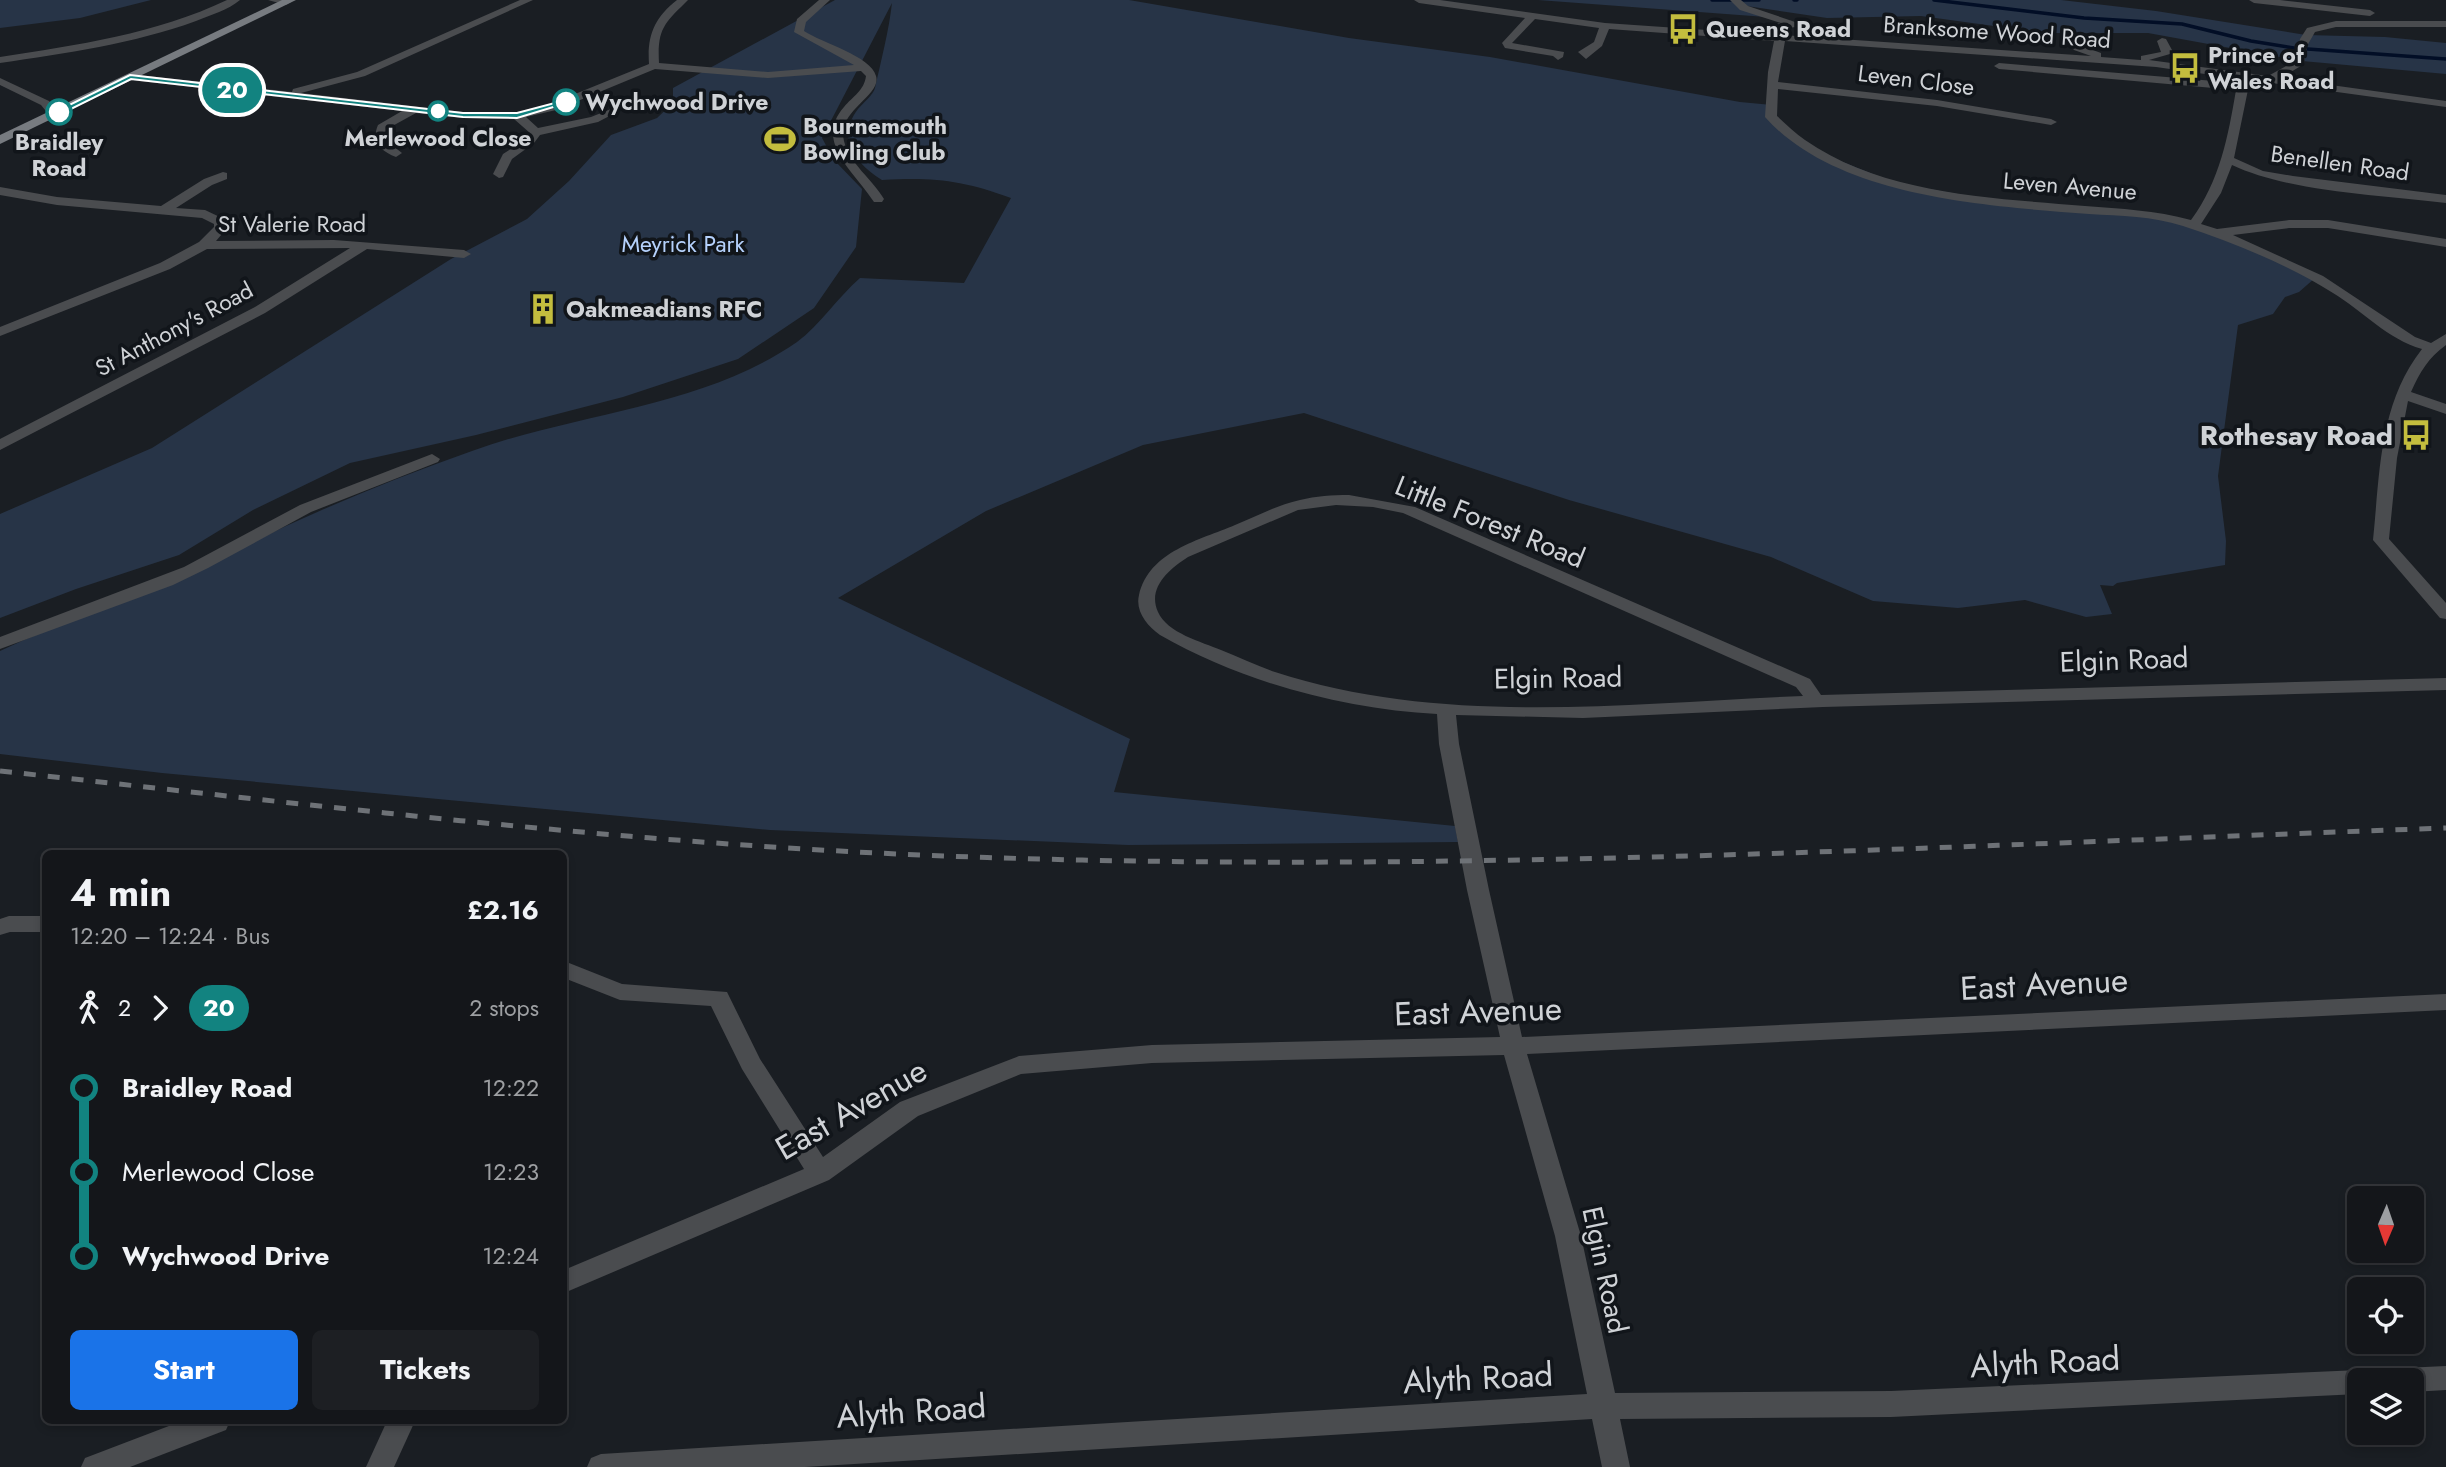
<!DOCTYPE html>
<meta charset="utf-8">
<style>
:root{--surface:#14161a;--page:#1d1f23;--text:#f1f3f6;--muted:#9d9fa2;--line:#333539;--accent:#1a73e8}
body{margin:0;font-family:Jost,sans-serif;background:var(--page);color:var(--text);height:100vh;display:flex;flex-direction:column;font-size:26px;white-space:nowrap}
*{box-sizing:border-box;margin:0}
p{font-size:23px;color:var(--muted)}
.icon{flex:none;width:38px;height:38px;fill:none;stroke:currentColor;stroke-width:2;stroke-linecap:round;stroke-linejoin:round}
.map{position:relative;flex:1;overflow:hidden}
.drawer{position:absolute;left:42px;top:850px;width:525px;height:574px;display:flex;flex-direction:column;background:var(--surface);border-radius:10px;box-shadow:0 4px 10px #0003,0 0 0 2px var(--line)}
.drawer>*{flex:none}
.badge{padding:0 14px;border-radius:23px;font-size:24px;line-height:46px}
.needle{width:46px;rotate:182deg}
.controls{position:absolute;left:2347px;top:1186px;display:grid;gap:14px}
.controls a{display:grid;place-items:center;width:77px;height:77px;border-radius:10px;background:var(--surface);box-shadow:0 4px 10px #0003,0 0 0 2px var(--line);font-size:35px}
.map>.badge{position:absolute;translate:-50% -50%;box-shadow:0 0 0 4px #fff}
.legs{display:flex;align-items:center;gap:10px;height:77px;padding:0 28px;font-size:23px}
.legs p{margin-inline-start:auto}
.headline{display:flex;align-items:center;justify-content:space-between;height:119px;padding:0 28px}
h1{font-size:38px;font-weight:700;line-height:52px}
.primary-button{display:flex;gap:14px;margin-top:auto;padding:14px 28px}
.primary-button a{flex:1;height:80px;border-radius:10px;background:var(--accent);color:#fff;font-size:28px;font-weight:700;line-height:80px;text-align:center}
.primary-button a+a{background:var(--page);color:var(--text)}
ul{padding:0 28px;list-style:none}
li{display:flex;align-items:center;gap:24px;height:84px;font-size:26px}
li i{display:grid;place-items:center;width:10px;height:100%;margin:0 9px;background:currentColor}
li i::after{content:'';width:18px;height:18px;margin:-9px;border:5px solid;border-radius:50%;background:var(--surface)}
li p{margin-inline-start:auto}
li:first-child i{background:linear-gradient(#0000 50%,currentColor 0)}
li:last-child i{background:linear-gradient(currentColor 50%,#0000 0)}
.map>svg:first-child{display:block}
.green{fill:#273447}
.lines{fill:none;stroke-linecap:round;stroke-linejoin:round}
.stream{stroke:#020e26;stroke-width:3.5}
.minor{fill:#4a4c4f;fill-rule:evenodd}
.major{fill:#777b80;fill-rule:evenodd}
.rail{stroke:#6e7277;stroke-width:5;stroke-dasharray:12 12;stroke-linecap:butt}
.line-1{fill:#128380;stroke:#fff;stroke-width:2}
.stop-1-dot{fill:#fff;stroke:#128380;stroke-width:3.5}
.labels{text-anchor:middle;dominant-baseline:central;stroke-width:7;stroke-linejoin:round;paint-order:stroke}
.far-poi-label{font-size:23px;font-weight:bold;fill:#cfd2d6;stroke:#11151a;text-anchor:start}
.far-street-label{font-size:23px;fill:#cfd2d6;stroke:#11151a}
.far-stop-label{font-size:23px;font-weight:bold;fill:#cfd2d6;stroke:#11151a}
.far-park-label{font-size:23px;fill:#b5d1fc;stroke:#11151a}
.poi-label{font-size:28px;font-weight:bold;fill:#cfd2d6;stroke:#11151a;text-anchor:end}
.street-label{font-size:28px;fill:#cfd2d6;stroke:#11151a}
.near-street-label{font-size:33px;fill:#cfd2d6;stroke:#11151a}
</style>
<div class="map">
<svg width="2446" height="1467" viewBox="0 0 2446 1467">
<rect width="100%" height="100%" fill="#1a1e23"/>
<!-- green -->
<g class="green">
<path d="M0,0H151L80,18L0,28Z"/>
<path d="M835,0H1129L1349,38L1490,57L1740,102L1772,105L1771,117L1808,148L1895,183L2003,202L2136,212L2214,233L2315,278L2299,292L2285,297L2273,314L2238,325L2218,476L2226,541L2225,565L2117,583L2113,586L2100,585L2112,614L2086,617L2025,600L1958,608L1873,601L1771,557L1569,500L1304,413L1143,445L986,511L838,598L1130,739L1114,792L1455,826L1458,842L1128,845L770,830L162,773L0,754V651C59,622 122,605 182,579C217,563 251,542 286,526C347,498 409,473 472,451C579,412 701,408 797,342C820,325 838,297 860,278L964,283L1011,198C962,180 933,177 882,180C855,163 836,138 858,109C863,103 873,95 875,88C881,61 889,30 892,3L822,138L834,160L862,189L856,247L814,308L738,359L623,397L476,435L350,463L253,510L179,555L76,589L0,618V514L152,448L451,259L527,219L569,181L611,135L657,118L673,103V88Z"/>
<path d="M1538,0H2061L2156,11L2306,35L2385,37L2446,43V74L2302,61L2148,33H2045L1921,16L1827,18L1740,5L1766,17Z"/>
</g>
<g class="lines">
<!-- stream -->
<g class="stream">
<path d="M1712,0H1759"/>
<path d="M1794,0H1797"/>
<path d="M1934,0L2084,18L2182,24L2251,41L2294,48L2446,59"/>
</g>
<!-- minor -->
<g class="minor">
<path d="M227,0H240C228,10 211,15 196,21C133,44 66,53 0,63V57C77,45 156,34 227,0Z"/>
<path d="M268,0H290L291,2L286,5Z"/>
<path d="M520,0H533L365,76L301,93L463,112L517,113L548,105L649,64C647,36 654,18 677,0H688C665,23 657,28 659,63L768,72L854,65L794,32L797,19L819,0H830L806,22L804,31C822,43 871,56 876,76C882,96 836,110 844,141C849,163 873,180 884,199L882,202H874C855,172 813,142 844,107C853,96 864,91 866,76L861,71L768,78L655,69L556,110L526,117L538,128L591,117L611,109L617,112L598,122L540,135L534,143L512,159L503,177L499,178L493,174L503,154L526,139L530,133L514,119L463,118L416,113L387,129L388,142L402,153L396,157C380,151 371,141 378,125L402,111L130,80L125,77L130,74L292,92L293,89L357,72Z"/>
<path d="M1414,0H1440L1605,23L2091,56L2074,50L2064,38L2069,35L2082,46L2101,53V57L2141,60V56L2161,52L2157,41L2162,38L2166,39L2172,50L2170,54L2149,60L2268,76L2295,61L2300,39L2307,28L2336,21H2446V27H2336L2315,32L2307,46L2304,64L2281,78L2446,101V107L2250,80L2234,158L2263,171L2293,176L2446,195V203C2382,195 2289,192 2232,165L2221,193L2201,224L2217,229L2289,220H2328L2446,239V247L2328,228H2289L2233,235L2323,276L2415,337L2431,343L2446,334V345C2428,358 2420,372 2411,392L2446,404V414L2408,401L2397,458L2389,539L2446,603V619L2440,618L2373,540C2380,472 2379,404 2422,349C2387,339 2363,311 2333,293C2286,264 2235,243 2183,226C2152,216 2121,216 2089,214C1988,206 1837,198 1765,117L1768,72L1774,41L1609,29L1602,46L1586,59L1578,52L1594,42L1599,28L1535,19L1512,43L1564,52L1563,57L1558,60L1553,56L1505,48L1502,43L1525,18L1419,3ZM1785,41L2156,67L2240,79L2238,83L1999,63L1994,66L1999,69L2236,90C2228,137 2220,181 2191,220C2155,210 2121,209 2085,206C1993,198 1884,195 1805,140C1795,133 1786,124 1777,116L1778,89L1937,106L2051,125L2057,122L2051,119L1937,100L1778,82Z"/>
<path d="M1730,0H1741L1748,6L1801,24L1796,27L1759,31V27L1781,23L1740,10Z"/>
<path d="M2249,0H2280L2370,10L2375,13L2370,16L2254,3Z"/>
<path d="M0,78L49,101L60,114L50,116L41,105L0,85Z"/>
<path d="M223,172L227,173V179L212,185L176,208L205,210L224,219L227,228L216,241L334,240L464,250L471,254L464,258L367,249L265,313L0,450V439L255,307L350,248L207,249L170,269L0,336V327L160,263L199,242L214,227V224L202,218L57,205L0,195V187L57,197L161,206L204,179Z"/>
<path d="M432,454L440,459L438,462L311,512L208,568L173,585L0,649V637L184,567L300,505Z"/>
<path d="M1349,495L1415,507L1810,679L1821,695L2446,678V690L1823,707L1583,718L1456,715L1459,744L1489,890L1522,1037L2446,994V1010L1527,1054L1581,1236L1615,1393L1891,1391L2359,1370L2370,1377L2372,1372L2382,1369L2446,1366V1390L2412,1392V1381H2359V1394L1891,1417L1620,1419L1630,1467H1602L1592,1419L805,1467H587L591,1458L601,1454L1587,1394L1555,1236L1504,1055L1152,1063L1021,1074L918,1116L829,1180L564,1293V1270L804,1169L742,1069L711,1006L620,1000L564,978V961L622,984L727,992L760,1059L823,1157L900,1102L1019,1056L1152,1045L1500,1037L1467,890L1439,744L1437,714C1343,709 1242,682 1160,635C1147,626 1135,611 1139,595C1149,551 1200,540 1235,525C1257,516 1277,505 1300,500C1316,496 1332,495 1349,495ZM1336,505L1373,507L1403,513L1796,687L1803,696C1629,703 1444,727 1275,672C1257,666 1239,657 1221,650C1202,642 1167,633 1158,612C1147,588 1169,569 1188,557L1298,510Z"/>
<path d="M9,916H46V932H10L0,935V919Z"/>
<path d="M182,1421H230L226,1430L130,1467H81L85,1458Z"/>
<path d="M387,1421H415L394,1467H366Z"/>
</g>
<!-- major -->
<path class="major" d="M282,0H296L0,144V135Z"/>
<!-- rail -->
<path class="rail" d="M0,771C306,804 612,842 920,855C1428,876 1938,846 2446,828"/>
</g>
<!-- line-1 -->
<path class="line-1" d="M130,75L463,113H517L566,100L570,102L517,118L463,117L131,79L61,114L55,112Z"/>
<!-- icons -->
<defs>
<symbol id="bus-bare" viewBox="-9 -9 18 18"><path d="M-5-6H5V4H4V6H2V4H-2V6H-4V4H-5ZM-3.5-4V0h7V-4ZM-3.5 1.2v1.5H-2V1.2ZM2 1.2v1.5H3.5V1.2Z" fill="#c3bd3e" stroke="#11151a" stroke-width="2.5" paint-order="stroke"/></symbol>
<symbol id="stadium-bare" viewBox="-9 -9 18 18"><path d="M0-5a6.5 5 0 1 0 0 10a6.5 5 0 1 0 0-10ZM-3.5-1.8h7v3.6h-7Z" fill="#c3bd3e" stroke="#11151a" stroke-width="2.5" paint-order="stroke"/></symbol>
<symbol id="building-bare" viewBox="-9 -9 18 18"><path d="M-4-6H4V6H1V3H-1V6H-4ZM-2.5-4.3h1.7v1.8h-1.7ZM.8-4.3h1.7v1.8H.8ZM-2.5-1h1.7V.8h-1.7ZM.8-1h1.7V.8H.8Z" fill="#c3bd3e" stroke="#11151a" stroke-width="2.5" paint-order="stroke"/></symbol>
</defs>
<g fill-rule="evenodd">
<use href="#bus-bare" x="1661" y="7" width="44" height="44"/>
<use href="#bus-bare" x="2163" y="46" width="44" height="44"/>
<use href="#stadium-bare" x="758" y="117" width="44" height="44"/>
<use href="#building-bare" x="521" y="287" width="44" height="44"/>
<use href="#bus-bare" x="2394" y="413" width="44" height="44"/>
</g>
<!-- markers -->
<g class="stop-1-dot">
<circle cx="566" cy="102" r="12"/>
<circle cx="438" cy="111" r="9"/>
<circle cx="59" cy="112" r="12"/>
</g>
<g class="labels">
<!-- far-poi labels -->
<g class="far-poi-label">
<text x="1706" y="29">Queens Road</text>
<text x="2208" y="55">Prince of<tspan x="2208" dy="26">Wales Road</tspan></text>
<text x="803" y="126">Bournemouth<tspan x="803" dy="26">Bowling Club</tspan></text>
<text x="566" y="309">Oakmeadians RFC</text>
</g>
<!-- far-street labels -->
<g class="far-street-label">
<text transform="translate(1997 32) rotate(4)">Branksome Wood Road</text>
<text transform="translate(1916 80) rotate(7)">Leven Close</text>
<text transform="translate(2340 163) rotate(8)">Benellen Road</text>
<text transform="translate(2070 186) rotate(5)">Leven Avenue</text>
<text x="292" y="224">St Valerie Road</text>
<text transform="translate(174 329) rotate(-28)">St Anthony's Road</text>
</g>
<!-- far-stop labels -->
<g class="far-stop-label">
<text x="585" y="102" text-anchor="start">Wychwood Drive</text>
<text x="438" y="138">Merlewood Close</text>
<text x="59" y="142">Braidley<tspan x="59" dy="26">Road</tspan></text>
</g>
<!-- far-park labels -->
<g class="far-park-label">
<text x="683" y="244">Meyrick Park</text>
</g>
<!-- poi labels -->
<g class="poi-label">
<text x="2393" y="435">Rothesay Road</text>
</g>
<!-- street labels -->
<g class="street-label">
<text transform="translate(1490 522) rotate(22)">Little Forest Road</text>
<text transform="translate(2124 660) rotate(-2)">Elgin Road</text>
<text transform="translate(1558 678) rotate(-1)">Elgin Road</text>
<text transform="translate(1605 1270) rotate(78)">Elgin Road</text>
</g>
<!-- near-street labels -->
<g class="near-street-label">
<text transform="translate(2044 984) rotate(-3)">East Avenue</text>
<text transform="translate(1478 1011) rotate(-2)">East Avenue</text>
<text transform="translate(851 1109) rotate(-30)">East Avenue</text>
<text transform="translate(2045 1362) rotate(-3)">Alyth Road</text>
<text transform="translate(1478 1378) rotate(-3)">Alyth Road</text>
<text transform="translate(911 1411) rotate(-4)">Alyth Road</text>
</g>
</g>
</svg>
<div class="controls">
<a><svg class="needle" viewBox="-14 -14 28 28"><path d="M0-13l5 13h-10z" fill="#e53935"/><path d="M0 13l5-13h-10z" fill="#9d9fa2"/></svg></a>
<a><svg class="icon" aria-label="locate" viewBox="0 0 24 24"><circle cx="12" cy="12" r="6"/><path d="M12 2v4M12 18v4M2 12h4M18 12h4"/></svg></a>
<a><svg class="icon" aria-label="layers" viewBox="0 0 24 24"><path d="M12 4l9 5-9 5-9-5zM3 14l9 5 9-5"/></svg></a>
</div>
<b class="badge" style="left:232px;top:90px;background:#128380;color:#fff">20</b>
<section class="drawer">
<div class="headline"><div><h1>4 min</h1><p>12:20 – 12:24 · Bus</p></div><b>£2.16</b></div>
<div class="legs"><svg class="icon" aria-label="walk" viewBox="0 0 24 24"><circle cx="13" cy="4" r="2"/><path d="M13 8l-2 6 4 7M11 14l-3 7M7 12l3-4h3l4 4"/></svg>2<svg class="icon" aria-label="forward" viewBox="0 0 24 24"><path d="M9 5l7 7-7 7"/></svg><b class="badge" style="background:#128380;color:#fff">20</b><p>2 stops</p></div>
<ul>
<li><i style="color:#128380"></i><b>Braidley Road</b><p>12:22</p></li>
<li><i style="color:#128380"></i><span>Merlewood Close</span><p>12:23</p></li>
<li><i style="color:#128380"></i><b>Wychwood Drive</b><p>12:24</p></li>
</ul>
<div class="primary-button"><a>Start</a><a>Tickets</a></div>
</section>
</div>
